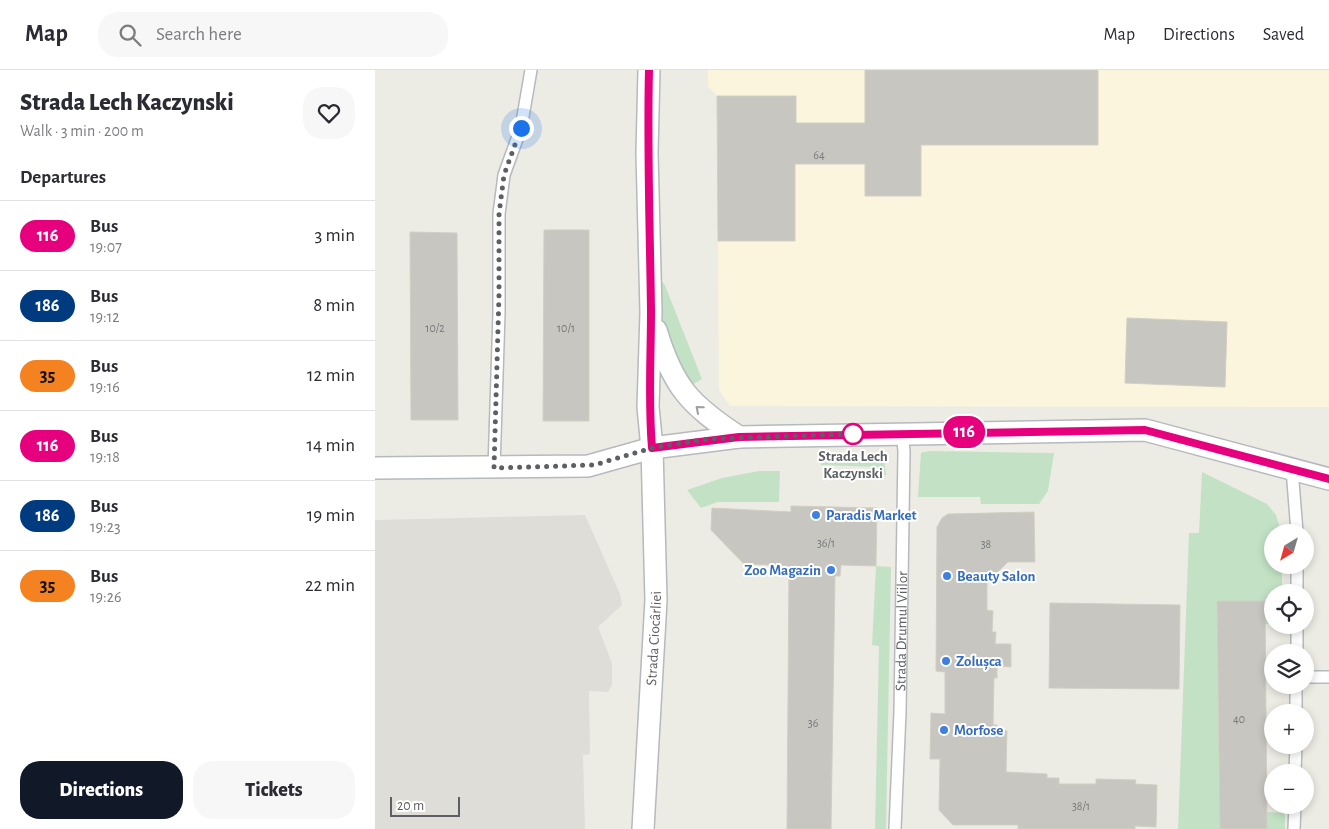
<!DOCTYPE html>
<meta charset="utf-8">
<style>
:root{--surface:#fff;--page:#f7f7f7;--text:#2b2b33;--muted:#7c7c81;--line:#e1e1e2;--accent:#111827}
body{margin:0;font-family:"Alegreya Sans",sans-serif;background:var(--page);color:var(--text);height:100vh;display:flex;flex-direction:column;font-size:19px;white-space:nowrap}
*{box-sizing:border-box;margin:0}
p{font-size:16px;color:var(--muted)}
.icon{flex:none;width:28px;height:28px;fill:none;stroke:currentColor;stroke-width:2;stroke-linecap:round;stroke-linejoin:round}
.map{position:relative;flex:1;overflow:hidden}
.sheet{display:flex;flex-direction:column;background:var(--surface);width:375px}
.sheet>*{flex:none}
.badge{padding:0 10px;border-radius:16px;font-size:18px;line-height:32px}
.needle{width:32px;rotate:217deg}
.tools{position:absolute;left:889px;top:454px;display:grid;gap:10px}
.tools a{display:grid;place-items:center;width:50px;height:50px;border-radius:50%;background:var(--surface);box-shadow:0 2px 8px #0003;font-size:25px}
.scale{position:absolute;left:15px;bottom:12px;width:70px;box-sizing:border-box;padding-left:5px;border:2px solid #5c5f63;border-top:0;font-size:14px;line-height:18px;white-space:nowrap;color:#5c5f63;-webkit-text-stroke:4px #fff;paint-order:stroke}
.you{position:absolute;width:25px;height:25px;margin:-12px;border:4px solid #fff;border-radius:50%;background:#1a73e8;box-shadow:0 0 0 8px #1a73e833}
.map>.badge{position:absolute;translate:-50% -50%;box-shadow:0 0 0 2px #fff}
h2{padding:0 20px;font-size:19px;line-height:45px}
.round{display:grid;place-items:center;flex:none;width:52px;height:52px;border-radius:20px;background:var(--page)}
.head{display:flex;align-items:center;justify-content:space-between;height:85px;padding:0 20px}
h1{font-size:24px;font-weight:800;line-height:38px}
.action{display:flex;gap:10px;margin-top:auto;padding:10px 20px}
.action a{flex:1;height:58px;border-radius:20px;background:var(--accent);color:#fff;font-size:20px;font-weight:800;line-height:58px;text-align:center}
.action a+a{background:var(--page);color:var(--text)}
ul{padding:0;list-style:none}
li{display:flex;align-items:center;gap:15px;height:70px;padding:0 20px;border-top:1px solid var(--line)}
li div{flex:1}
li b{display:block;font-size:19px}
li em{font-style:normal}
li .badge{min-width:55px;font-weight:700;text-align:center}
header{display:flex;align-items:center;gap:30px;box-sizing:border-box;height:70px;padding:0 25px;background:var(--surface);border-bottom:1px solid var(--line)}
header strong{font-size:24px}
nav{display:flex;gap:28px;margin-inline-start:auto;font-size:18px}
.search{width:350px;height:45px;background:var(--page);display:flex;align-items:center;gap:12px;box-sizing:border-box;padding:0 18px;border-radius:20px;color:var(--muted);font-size:19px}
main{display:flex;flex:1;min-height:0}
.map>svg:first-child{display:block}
.commercial{fill:#faf5dc}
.industrial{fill:#dfddd8}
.green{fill:#c3e2c5}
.building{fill:#c8c6c0;stroke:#d1cec3}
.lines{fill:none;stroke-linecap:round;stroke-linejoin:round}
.service-casing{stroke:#b6b9bd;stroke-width:14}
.minor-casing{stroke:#b6b9bd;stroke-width:24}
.service{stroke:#fff;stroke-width:11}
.minor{stroke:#fff;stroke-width:21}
.oneway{stroke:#9d9fa1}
.line-casing{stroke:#fff;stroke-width:11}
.line{stroke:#e6007e;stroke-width:8}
.walk{stroke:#5c5f63;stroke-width:5;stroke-dasharray:0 9}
.stop-dot{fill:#fff;stroke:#e6007e;stroke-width:2.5}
.shop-dot{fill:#3f7fe0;stroke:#fff;stroke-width:2}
.labels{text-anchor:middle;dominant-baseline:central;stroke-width:4;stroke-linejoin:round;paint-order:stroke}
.number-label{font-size:12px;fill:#77797a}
.stop-label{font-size:15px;font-weight:bold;fill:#5c5f63;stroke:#fff}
.shop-label{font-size:15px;font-weight:bold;fill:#366cbe;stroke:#fff;text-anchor:start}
.street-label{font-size:15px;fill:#5c5f63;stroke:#fff}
</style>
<header>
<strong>Map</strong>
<div class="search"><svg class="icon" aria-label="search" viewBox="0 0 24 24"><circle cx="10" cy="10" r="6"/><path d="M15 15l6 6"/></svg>Search here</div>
<nav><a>Map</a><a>Directions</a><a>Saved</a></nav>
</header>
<main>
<section class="sheet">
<div class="head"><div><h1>Strada Lech Kaczynski</h1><p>Walk · 3 min · 200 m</p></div><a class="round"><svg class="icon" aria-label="heart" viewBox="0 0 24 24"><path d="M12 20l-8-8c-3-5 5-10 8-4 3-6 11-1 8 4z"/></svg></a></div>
<h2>Departures</h2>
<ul>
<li><span class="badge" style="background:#e6007e;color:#fff">116</span><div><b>Bus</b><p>19:07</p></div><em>3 min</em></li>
<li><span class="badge" style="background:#003b80;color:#fff">186</span><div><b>Bus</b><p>19:12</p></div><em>8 min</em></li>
<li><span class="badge" style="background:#f58220;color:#111">35</span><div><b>Bus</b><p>19:16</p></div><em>12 min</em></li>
<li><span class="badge" style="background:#e6007e;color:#fff">116</span><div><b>Bus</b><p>19:18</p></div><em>14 min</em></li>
<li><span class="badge" style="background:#003b80;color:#fff">186</span><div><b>Bus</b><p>19:23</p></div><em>19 min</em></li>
<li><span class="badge" style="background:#f58220;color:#111">35</span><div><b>Bus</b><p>19:26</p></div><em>22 min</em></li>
</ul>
<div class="action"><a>Directions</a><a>Tickets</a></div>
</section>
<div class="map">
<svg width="954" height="759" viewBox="0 0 954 759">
<rect width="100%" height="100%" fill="#edece4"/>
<!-- commercial -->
<path class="commercial" d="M333,0H954V337L355,336L344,320L342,26L333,16Z"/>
<!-- industrial -->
<path class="industrial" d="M210,445L245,524L247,535L223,557L237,593V615L233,622L214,621L215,684L208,685L210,759H0V450Z"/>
<!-- green -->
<g class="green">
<path d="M289,213L327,309L315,316C295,291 285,246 284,214Z"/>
<path d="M554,381L679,383L673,421L664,434H606L605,427H543L546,383Z"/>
<path d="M446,388L509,390L511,405H503V397L446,395Z"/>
<path d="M384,401H405L404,432H343L326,438L312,420L347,408Z"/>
<path d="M827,402L892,434L901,445L906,462H898V495H907V522H898L897,554H890V531H842L845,759H803L814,463H824Z"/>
<path d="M501,496L516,497L511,759H500L504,576L497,575Z"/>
<path d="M892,742L910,743V759H892Z"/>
</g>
<!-- building -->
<g class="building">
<path d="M490,0H723V75H546V126H490V94H420V171H343L342,26H421V53H490Z"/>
<path d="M169,160H214V351H168Z"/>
<path d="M35,162L82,163L83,350H36Z"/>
<path d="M752,248L852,252L850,317L750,313Z"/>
<path d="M416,436L502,438L501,496L466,495L465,506H460L456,759H412L414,496L369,494L336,460L337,438L416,442Z"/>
<path d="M659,442L660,492H633L612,512V540L618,541L617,562H621L620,574H636V597L622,596V608H619L618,655H622V660L632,661L631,702L672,704V708H684V714H721V709L761,710L760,714L782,715L781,757L760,756V759H643V755H578L564,740L565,689H555L556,643L570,644V602L561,601L562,457L567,448L573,444Z"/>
<path d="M842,531H890L892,759H845Z"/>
<path d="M675,533L805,535L804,619L674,618Z"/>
</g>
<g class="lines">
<defs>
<g id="service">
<path d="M119,398L124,243V144L129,105L146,58L156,0"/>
<path d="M917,399L922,462"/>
<path d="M922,522V495"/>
<path d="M922,582V555"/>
<path d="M930,607H954"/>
<path d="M921,642V615"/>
<path d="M920,702L921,675"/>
<path id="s1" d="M520,759L525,642L529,381L527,363"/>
<path d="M919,759L920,735"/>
</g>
<g id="minor">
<path d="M281,260C298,317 315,335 364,367"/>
<path d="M0,398L213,396L277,378L364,367L770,360L954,409"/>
<path id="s2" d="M268,759L281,530L277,378L273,337L276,242L272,83L274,0"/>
</g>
</defs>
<!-- service casing -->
<use href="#service" class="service-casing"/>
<!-- minor casing -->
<use href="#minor" class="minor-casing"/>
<!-- service -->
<use href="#service" class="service"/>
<!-- minor -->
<use href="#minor" class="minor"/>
</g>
<!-- one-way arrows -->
<defs><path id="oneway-chevron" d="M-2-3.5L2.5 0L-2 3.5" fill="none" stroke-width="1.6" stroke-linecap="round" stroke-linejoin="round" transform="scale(1.25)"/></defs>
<use class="oneway" href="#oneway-chevron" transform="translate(324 339) rotate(-139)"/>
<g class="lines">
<defs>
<path id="line" d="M274,0C272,80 275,160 276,241C276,287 273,331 277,378L364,367L770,360L954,409"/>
</defs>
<!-- line casing -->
<use href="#line" class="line-casing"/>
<!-- line -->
<use href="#line" class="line"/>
<!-- walk -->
<path class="walk" d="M146,58L129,105L124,144V224L119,398L219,395L277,378L333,369L478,364"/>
</g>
<!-- markers -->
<circle class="stop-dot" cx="478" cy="364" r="10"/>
<g class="shop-dot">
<circle cx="441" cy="445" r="5"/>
<circle cx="456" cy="500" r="5"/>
<circle cx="572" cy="506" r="5"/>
<circle cx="571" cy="591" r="5"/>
<circle cx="569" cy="660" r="5"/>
</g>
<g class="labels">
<!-- number labels -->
<g class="number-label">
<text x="444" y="85">64</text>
<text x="60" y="258">10/2</text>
<text x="191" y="258">10/1</text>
<text x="451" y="473">36/1</text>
<text x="611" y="474">38</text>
<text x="864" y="649">40</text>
<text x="438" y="653">36</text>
<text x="706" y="736">38/1</text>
</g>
<!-- stop labels -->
<g class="stop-label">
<text x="478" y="386">Strada Lech<tspan x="478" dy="17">Kaczynski</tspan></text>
</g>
<!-- shop labels -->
<g class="shop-label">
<text x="451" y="445">Paradis Market</text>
<text x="446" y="500" text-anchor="end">Zoo Magazin</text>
<text x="582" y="506">Beauty Salon</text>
<text x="581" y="591">Zolușca</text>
<text x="579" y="660">Morfose</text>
</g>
<!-- street labels -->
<g class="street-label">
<text stroke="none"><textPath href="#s1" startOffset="198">Strada Drumul Viilor</textPath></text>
<text stroke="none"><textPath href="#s2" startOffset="191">Strada Ciocârliei</textPath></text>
</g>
</g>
</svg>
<div class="tools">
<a><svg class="needle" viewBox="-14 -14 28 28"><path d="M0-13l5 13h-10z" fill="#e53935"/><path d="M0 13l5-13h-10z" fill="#7c7c81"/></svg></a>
<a><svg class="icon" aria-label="locate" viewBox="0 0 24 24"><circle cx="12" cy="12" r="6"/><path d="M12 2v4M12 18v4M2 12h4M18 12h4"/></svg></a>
<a><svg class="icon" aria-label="layers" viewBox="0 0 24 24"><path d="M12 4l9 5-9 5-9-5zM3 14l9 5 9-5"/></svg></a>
<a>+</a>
<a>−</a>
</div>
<div class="scale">20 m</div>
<div class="you" style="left:146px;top:58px"></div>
<b class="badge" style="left:589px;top:362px;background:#e6007e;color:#fff">116</b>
</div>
</main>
